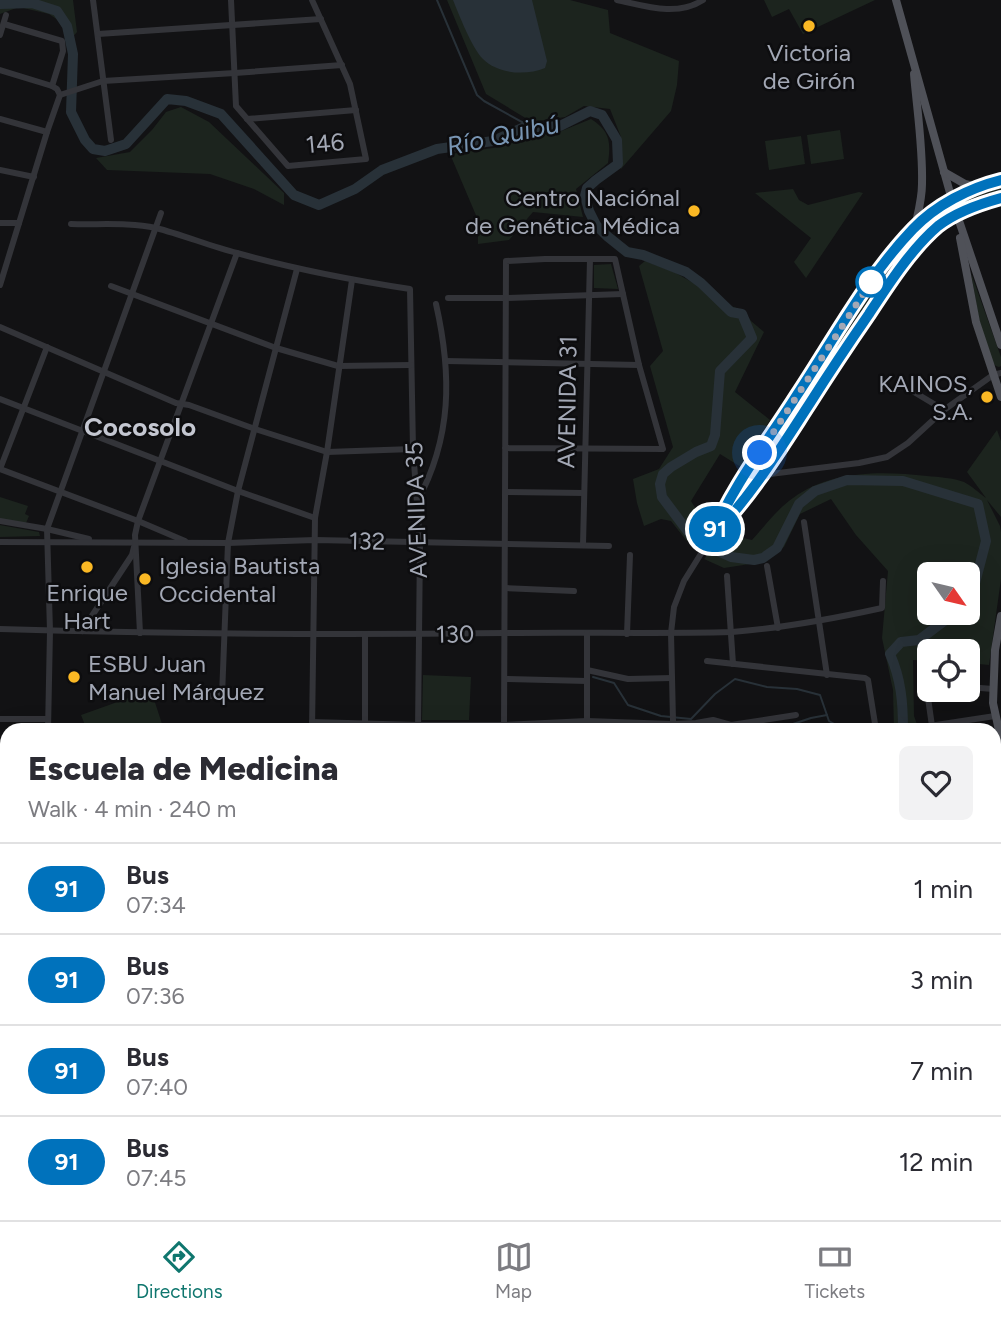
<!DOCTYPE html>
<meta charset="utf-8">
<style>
:root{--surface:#fff;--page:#f2f2f3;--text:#2b2b33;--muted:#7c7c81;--line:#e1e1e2;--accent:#0f766e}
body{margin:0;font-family:Figtree,sans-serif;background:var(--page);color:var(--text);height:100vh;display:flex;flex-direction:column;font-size:26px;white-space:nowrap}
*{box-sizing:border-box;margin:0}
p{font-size:23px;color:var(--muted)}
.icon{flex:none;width:38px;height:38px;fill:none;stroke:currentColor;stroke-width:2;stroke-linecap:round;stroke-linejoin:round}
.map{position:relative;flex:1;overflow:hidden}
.details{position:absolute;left:0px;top:723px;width:1001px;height:499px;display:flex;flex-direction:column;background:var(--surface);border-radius:21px 21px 0 0;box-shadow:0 7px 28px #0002}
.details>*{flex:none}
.badge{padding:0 14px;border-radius:23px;font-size:24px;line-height:46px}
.needle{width:46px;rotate:124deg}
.controls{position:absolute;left:917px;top:562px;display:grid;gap:14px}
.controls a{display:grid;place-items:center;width:63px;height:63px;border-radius:10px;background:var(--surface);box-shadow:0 7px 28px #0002;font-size:35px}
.you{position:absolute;width:35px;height:35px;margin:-18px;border:5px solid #fff;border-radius:50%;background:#1a73e8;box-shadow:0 0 0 10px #1a73e833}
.map>.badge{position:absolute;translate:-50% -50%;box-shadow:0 0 0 4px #fff}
.round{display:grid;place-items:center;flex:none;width:74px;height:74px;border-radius:10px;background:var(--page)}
.overview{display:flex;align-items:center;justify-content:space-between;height:119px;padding:0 28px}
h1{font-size:33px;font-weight:800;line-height:52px}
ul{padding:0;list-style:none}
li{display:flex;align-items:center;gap:21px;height:91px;padding:0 28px;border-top:2px solid var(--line)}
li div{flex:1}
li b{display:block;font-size:26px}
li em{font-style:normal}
li .badge{min-width:77px;font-weight:700;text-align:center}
.tabs{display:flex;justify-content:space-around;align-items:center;height:98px;border-top:2px solid var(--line);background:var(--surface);font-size:19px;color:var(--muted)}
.tabs a{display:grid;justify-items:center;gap:4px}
.tabs .active{color:var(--accent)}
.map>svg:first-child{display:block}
.green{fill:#1c241e;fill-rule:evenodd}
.water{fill:#283138}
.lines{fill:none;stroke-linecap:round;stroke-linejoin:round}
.stream{stroke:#283138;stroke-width:2}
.river{stroke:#283138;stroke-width:10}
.minor{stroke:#333439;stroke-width:6}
.major{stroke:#4f5158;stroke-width:8}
.line-casing{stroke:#fff;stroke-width:16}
.line{stroke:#0072bc;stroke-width:10}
.walk{stroke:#a3a8b5;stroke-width:7;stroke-dasharray:0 12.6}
.poi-dot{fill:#fab824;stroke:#0d0d0f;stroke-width:2.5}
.stop-dot{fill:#fff;stroke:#0072bc;stroke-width:3.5}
.labels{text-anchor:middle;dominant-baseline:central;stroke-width:5;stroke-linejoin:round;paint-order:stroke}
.poi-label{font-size:24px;fill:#a3a8b5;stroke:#0d0d0f}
.street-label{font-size:24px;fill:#a3a8b5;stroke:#0d0d0f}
.water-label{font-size:26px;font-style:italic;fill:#7895b3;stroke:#0d0d0f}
.neighbourhood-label{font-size:26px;font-weight:bold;fill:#c4c7d1;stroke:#0d0d0f}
</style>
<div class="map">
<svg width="1001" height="1220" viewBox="0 0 1001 1220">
<rect width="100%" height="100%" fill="#121214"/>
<!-- green -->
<g class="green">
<path d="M0,0H73L77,32L68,42L66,34L58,20L49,14L19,7L0,14Z"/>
<path d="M447,0H570L608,10L610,33L679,61L677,85L671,111L621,169V137L610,109L584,106L565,117L532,122L486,94Z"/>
<path d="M764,0H875L803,34L789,9L772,17Z"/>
<path d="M181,107L209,122L284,193V205L254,189L210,174L107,170L96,158L130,152L152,130L166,112Z"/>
<path d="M591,119C610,131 611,142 608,163L576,189L583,217L533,212L509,240L478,244V220L450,154L500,147L526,134H554Z"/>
<path d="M840,130L844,159L811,164L807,135Z"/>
<path d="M801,136L805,164L769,170L765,141Z"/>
<path d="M1001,185V193L991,195L967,205L964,203V200L966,198Z"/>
<path d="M793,189L799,200L808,205L859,192L863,193L806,278L794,262L811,238L755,193Z"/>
<path d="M942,212L944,216C899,251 870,307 838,354L834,356L831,353V351L901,248L920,229Z"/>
<path d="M645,261L674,272L697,285L714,291L731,306L744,311L751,321L764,332L735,392L770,420L741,467L720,454L691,501L708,529L697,548L686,540L671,521L661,519L644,526L637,503L633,479L659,469L673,447L650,366L663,351L639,266Z"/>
<path d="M611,264L618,289L594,288V265Z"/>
<path d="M971,273L1001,357V366L999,367L996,366L992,362L979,319Z"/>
<path d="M827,364L828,370L766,464L761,465L759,464L760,460L821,365Z"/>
<path d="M997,430L1001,441V517L987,500L1000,526L1001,532V579L989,665L968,663V651H929V661L913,660L914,716L919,730H894L893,690L882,638L888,571L856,535L831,499L800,514L784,547L763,562L724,568L704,559L726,534L752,540C765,526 777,509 793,498C831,470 882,471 927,476C938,477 954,478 964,482C972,486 979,493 986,498L967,472ZM929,574H968V612H929Z"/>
<path d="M0,497L28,506L25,514L29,516L26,523L0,519Z"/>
<path d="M0,525L39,532L40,536L0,537Z"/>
<path d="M423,675L471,677L469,720H422Z"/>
<path d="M151,690L162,724V730H87L81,715Z"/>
<path d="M554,1215H618L619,1220H554Z"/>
<path d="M719,1215V1214L782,1215L781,1220H720Z"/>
</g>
<!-- water -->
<path class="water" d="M453,0H532L547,61L545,68C526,76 498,74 483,59C472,48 459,15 453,0Z"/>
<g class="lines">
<!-- stream -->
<g class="stream">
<path d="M437,0L477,95L484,101L531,127"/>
<path d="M593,677L614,683L628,705L661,716L691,719L715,694L735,679L767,687L797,689L820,695L829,721L845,730"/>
<path d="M783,730L784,727L811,718L827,715"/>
<path d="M173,1220V1214"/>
</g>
<!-- river -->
<g class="river">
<path d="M0,4L32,3L57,11L67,26L73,54L71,112L85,140L93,149L105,151L126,144L167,99L186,101L221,114L294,195L319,205L355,189L382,170L437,149L493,141L522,128L560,126L590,111L602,115L617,140L618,164L596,180L587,188L585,196L589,211L596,225L607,236L627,252L643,255L686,272L701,283L731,312L742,314L752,338L720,371L715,435L711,446L696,452L671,467L663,474L660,484L662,497L695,541L731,557L754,560L763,558L777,548L799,504L815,491L847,480L903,481L978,504L986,541L974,587L968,596"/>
<path d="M903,730C903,702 901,679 890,654L901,642L919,640L956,612"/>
<path d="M994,765L1001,763"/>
</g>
<!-- minor -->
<g class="minor">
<path d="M93,0L111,140"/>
<path d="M231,0L236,106L288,166L366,159L350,84L312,0"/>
<path d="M617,0C645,6 677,17 703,0"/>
<path d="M4,24L62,41L63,51L52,86"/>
<path d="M98,34L321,19"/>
<path d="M0,35L6,15"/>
<path d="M0,70L52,86L57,89L60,95"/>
<path d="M60,95L103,81L235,73L342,65"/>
<path d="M0,119L47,132"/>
<path d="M247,119L356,110"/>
<path d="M0,170L34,177"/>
<path d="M0,223H19"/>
<path d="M71,224C98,225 129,222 156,228C183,235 210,246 237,253C294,269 351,280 410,289L413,449L420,543L418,730"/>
<path d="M0,285L47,132L60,95"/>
<path d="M111,286L276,348L338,366L411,365"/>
<path d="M448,298H506L623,294"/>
<path d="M0,327L176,403L189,405L255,429L327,452L413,449"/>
<path d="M446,361L639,365"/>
<path d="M914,392L944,410"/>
<path d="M0,399L238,491L315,518"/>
<path d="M749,468L762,475L859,463L887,457L908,443L944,410L993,375L1001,373"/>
<path d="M0,469L138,521L185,541"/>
<path d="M0,469L47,347"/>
<path d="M505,492L584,493"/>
<path d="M417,502C452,437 452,375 436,304"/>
<path d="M0,521L47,529L89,539"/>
<path d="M804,522L827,675"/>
<path d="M714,531L723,510L862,294L894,252L915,227L952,200"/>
<path d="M0,542L228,543L315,540L609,546"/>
<path d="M583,545L590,259"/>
<path d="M767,566L778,628"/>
<path d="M727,576L733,664"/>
<path d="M505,588L574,591"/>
<path d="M0,629C168,634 336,635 504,633C580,632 656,634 732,632C783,628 832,619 882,608L883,581"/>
<path d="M82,631L132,555L134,547"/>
<path d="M140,633L135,535L138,521L237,253"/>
<path d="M627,634L630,555"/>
<path d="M707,661L865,678L868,680L876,730"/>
<path d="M587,670L628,679L672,678"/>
<path d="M505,679L587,681"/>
<path d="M926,684L932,726"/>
<path d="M968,687L993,689"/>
<path d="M201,694L208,696H222L228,543L238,491L297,269"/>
<path d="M0,719H48"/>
<path d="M312,722L418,725H504L587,721L672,724L696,723L713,720L731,725L796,715"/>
<path d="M923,727L995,716"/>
<path d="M48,730L50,631L47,529L161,213"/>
<path d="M312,730L315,518L327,452L352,280"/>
<path d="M365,730V634"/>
<path d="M504,730C505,573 505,417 506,261L545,259H615L639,365L663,449L505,448"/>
<path d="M587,730V633"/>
<path d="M671,730L673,721L671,633L674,607L684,581L712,536L731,517L762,475L880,297L921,243L939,225L957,214"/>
<path d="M994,801L1001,800"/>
<path d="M0,811H7"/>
<path d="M0,829H7"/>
<path d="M994,839L1001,838"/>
<path d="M996,877L1001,890"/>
<path d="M0,937V1085"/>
<path d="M994,990H1001"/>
<path d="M994,1047H1001"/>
<path d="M994,1071H1001"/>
<path d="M0,1131L7,1132"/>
<path d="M0,1142H7"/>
<path d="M0,1160L2,1220"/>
<path d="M84,1214V1220"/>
<path d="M329,1214L330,1220"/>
<path d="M229,1220L234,1214"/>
<path d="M243,1220V1214"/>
<path d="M413,1220V1214"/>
</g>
<!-- major -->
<g class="major">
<path d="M896,0L952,200L1001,345"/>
<path d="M914,74C917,110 923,147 922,184C922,199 918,213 915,227"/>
<path d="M944,172L965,184L978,187"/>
<path d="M952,200L978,187L1001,180"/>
<path d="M957,214L984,203L1001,198"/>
<path d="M960,238L976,322L1001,397"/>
<path d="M1001,616L995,650L993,703L1001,740"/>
<path d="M994,1128L1001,1126"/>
<path d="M994,1138L1001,1136"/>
<path d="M788,1220L790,1214"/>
<path d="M797,1220L798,1214"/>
</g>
</g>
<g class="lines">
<defs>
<path id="line" d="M1001,180C969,188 936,205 913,229C867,277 834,339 797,395C768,441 733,485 712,536C751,497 780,449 810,403C829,373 849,343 869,314C888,285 911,249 938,226C956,212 979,204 1001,198"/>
</defs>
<!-- line casing -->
<use href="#line" class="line-casing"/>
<!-- line -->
<use href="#line" class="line"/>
<!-- walk -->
<path class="walk" d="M760,453L871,282"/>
</g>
<!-- markers -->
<g class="poi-dot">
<circle cx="809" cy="26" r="7"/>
<circle cx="694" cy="211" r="7"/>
<circle cx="987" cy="397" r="7"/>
<circle cx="87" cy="567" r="7"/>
<circle cx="145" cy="579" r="7"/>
<circle cx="74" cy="677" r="7"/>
</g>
<circle class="stop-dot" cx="871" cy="282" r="14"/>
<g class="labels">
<!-- poi labels -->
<g class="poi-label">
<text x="809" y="52">Victoria<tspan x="809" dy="28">de Girón</tspan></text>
<text x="680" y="197" text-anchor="end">Centro Naciónal<tspan x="680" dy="28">de Genética Médica</tspan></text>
<text x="973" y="383" text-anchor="end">KAINOS,<tspan x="973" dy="28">S.A.</tspan></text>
<text x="159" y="565" text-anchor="start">Iglesia Bautista<tspan x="159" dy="28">Occidental</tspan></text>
<text x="87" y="592">Enrique<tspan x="87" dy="28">Hart</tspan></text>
<text x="88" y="663" text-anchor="start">ESBU Juan<tspan x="88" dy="28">Manuel Márquez</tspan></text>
</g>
<!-- street labels -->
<g class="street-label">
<text transform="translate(325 143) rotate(-5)">146</text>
<text transform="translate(567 402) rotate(-89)">AVENIDA 31</text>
<text transform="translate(416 510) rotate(-92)">AVENIDA 35</text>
<text transform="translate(367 541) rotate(1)">132</text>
<text transform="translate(455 634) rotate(-1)">130</text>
</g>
<!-- water labels -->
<g class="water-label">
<text transform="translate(503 135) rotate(-12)">Río Quibú</text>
</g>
<!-- neighbourhood labels -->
<g class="neighbourhood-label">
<text x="140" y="427">Cocosolo</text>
</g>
</g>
</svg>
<div class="controls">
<a><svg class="needle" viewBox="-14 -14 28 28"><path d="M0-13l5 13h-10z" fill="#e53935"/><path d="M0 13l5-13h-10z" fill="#7c7c81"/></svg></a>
<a><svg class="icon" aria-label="locate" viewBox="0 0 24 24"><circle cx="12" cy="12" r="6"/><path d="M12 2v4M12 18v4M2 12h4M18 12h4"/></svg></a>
</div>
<div class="you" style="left:760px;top:453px"></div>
<b class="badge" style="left:715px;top:529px;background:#0072bc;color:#fff">91</b>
<section class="details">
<div class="overview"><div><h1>Escuela de Medicina</h1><p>Walk · 4 min · 240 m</p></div><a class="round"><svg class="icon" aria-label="heart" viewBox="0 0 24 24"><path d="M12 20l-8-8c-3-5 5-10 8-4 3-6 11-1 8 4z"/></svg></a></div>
<ul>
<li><span class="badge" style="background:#0072bc;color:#fff">91</span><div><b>Bus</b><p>07:34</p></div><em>1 min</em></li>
<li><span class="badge" style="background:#0072bc;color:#fff">91</span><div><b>Bus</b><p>07:36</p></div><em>3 min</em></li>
<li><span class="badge" style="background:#0072bc;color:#fff">91</span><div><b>Bus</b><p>07:40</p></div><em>7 min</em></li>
<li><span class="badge" style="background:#0072bc;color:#fff">91</span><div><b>Bus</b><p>07:45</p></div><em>12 min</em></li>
</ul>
</section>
</div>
<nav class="tabs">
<a class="active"><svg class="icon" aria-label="directions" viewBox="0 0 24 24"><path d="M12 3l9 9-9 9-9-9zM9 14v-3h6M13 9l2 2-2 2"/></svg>Directions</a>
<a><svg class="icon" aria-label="map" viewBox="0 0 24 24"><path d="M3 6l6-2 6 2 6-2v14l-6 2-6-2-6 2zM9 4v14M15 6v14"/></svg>Map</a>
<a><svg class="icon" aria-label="tickets" viewBox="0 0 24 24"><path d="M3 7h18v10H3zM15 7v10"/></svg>Tickets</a>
</nav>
